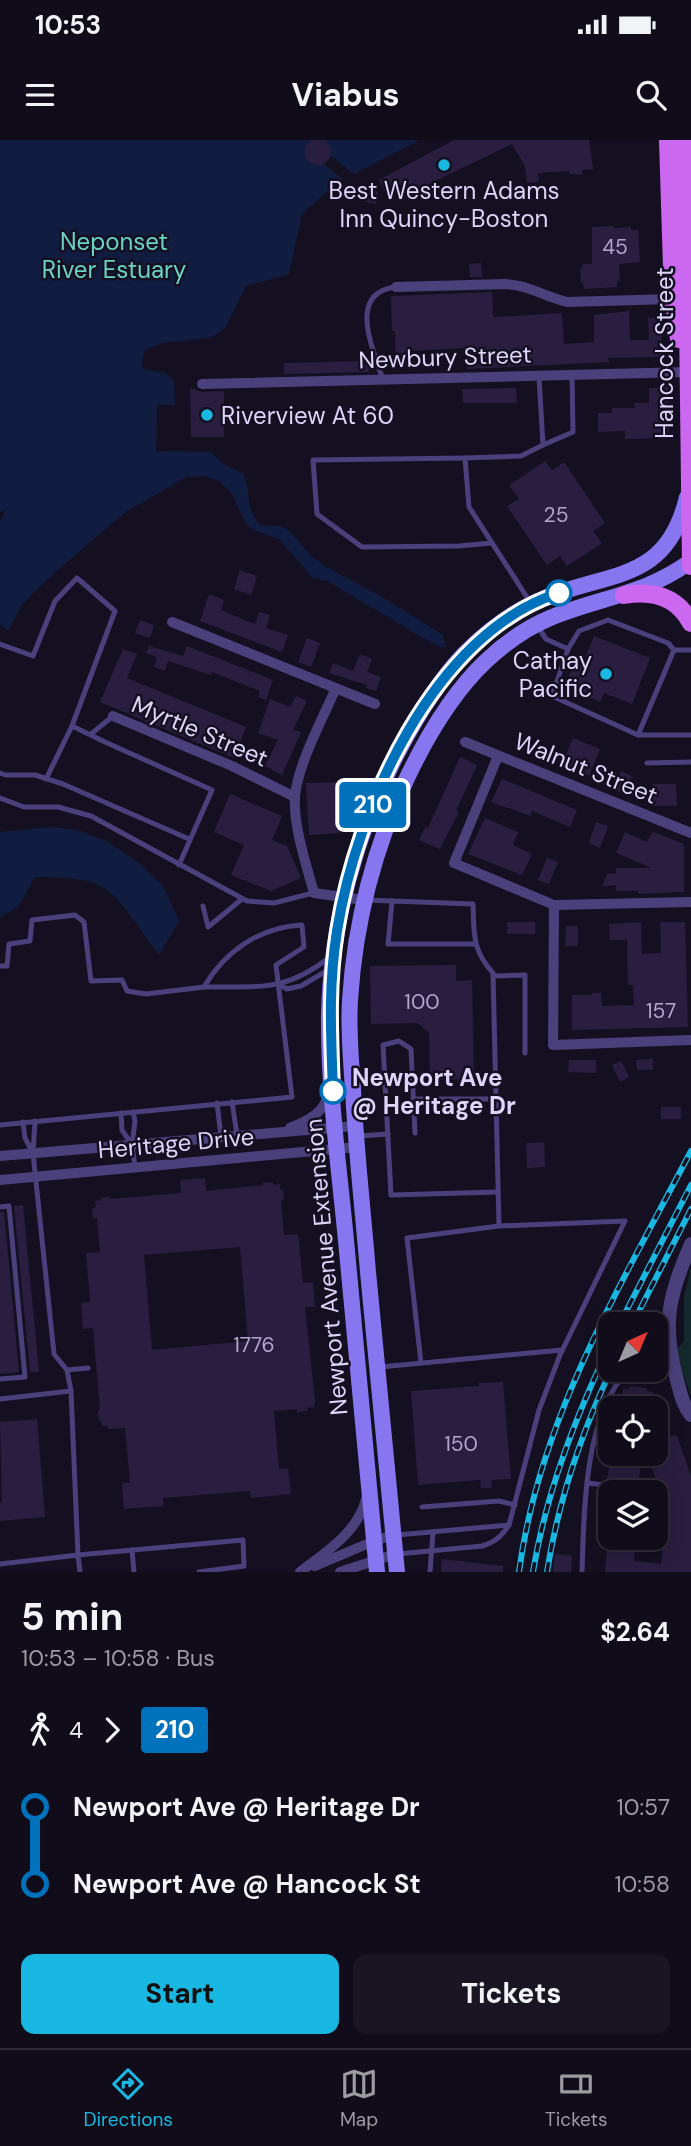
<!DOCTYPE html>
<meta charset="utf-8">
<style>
:root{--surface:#100c19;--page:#191522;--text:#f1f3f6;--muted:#9c9ba2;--line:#302c38;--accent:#18b8e3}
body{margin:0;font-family:"DM Sans",sans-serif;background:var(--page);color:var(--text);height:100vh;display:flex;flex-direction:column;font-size:26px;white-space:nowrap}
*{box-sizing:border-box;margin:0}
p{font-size:23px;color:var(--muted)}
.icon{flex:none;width:38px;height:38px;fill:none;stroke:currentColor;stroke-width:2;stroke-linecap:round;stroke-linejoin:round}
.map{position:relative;height:1432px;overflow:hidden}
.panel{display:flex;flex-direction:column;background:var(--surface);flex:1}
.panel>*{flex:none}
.badge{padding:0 14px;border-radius:5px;font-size:24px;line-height:46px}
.needle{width:46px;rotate:44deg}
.tools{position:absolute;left:598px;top:1172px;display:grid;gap:14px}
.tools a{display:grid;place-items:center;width:70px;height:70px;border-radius:14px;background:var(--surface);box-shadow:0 4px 18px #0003,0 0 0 2px var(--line);font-size:35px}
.map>.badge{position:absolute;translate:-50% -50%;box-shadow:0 0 0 4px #fff}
.legs{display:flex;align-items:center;gap:10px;height:77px;padding:0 21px;font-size:23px}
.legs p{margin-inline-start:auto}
.overview{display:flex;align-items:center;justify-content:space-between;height:119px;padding:0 21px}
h1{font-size:38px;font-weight:700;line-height:52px}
.action{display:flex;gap:14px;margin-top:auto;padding:14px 21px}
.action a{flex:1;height:80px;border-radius:14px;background:var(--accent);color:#111;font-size:28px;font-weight:700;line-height:80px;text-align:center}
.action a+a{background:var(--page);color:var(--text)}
ul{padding:0 21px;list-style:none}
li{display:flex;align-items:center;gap:24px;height:77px;font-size:26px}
li i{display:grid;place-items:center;width:10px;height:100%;margin:0 9px;background:currentColor}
li i::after{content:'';width:18px;height:18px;margin:-9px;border:5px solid;border-radius:50%;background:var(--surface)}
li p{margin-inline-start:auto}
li:first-child i{background:linear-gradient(#0000 50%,currentColor 0)}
li:last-child i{background:linear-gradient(currentColor 50%,#0000 0)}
.status{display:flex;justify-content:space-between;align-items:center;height:49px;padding:0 35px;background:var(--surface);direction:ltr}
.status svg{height:19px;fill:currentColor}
header{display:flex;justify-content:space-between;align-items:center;height:91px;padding:0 21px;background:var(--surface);font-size:32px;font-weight:700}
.menu{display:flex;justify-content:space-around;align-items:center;height:98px;border-top:2px solid var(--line);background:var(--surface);font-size:19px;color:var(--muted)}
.menu a{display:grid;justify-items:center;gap:4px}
.menu .on{color:var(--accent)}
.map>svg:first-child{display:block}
.green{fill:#14292b}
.water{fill:#111d40}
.pier{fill:#151021}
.building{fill:#291e40;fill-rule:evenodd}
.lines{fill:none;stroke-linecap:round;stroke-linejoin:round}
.service{stroke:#49407c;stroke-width:5}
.minor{stroke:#49407c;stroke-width:10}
.tertiary{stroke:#49407c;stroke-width:14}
.secondary{stroke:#8776f0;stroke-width:16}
.primary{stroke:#cb68ef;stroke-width:18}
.rail-casing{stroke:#18b8e3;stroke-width:6}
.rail{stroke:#151021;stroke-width:3.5;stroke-dasharray:10;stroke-linecap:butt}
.line-1-casing{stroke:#fff;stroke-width:16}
.line-1{stroke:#0072bc;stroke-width:10}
.poi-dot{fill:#18b8e3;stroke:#151021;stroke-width:2.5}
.stop-1-dot{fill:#fff;stroke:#0072bc;stroke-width:3.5}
.labels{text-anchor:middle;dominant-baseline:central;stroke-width:5;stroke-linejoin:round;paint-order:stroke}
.number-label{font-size:21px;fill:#b1a7cc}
.poi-label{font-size:24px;fill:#ded5fb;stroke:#151021}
.park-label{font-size:24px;fill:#69d3c4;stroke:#151021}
.street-label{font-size:24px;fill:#ded5fb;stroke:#151021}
.stop-label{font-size:24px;font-weight:bold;fill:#ded5fb;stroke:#151021;text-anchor:start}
</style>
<div class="status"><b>10:53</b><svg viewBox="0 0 49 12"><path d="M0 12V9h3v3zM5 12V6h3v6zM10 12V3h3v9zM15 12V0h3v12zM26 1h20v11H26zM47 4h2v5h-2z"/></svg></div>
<header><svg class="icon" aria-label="menu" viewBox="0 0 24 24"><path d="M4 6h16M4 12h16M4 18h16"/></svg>Viabus<svg class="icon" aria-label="search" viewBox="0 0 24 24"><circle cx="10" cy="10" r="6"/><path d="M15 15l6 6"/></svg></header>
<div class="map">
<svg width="691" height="1432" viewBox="0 0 691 1432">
<rect width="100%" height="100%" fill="#151021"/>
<!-- green -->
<path class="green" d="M691,1127V1256L675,1212L684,1201V1157Z"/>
<!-- water -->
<g class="water">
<path d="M0,0H420L335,44L302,74L289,134L246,146L225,188L211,198L162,203L145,210L141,224L144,229L165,233L174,241L175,265H157L156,311L211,312L223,324L243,333C252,352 244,367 260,385L280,386L290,391L311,416L328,428L379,455L443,495L446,508L435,505L329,442L313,438L279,399L252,389L245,382L231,352L220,342L205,336L187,337L127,371L61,427L23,463L8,491L0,484V382L5,372L4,370L0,372Z"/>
<path d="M50,687L78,690L108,702L139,723L163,746L179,781L159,815C146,798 121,758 104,748C83,736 58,738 35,737L19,766L0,777V692Z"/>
</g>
<!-- pier -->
<path class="pier" d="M331,16L355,35L352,39L346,42L324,24Z"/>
<!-- building -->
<g class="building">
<circle cx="318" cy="12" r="13"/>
<path d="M454,0H589L593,29L582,30V35L570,34V31L538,33L539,42L527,43L525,26L512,4L404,56L398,46L385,52L379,40Z"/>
<path d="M360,48L378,52L376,64L357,60Z"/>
<path d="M613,86V88L631,87V90H638L640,122L619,124L620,141H617V147L584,149L583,142L581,143L580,128H583L582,124H592V87Z"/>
<path d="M481,123L482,137H470L469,124Z"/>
<path d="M492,152L493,177L562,173L564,204L594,202V175L629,171L630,200H649L648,178H661L662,217L608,218L609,222L467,229L466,208L410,211V226L400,227L399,224H396L395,191H392L391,156Z"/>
<path d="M369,221V232L284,234V223Z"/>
<path d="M668,247L669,298L625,299V291L598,292V273H612V268H635L634,263H649V248Z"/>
<path d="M190,248L202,252L224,251V297H191Z"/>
<path d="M516,248L517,263H463L462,249Z"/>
<path d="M545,321L552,330L564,322L605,383L593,391L602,403L567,426L560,416L547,425L507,366L519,359L509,345Z"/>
<path d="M240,430L257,436L251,455L234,449Z"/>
<path d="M209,454L224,460L221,470L255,484L259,472L270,475L266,488L288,495L282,512L200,481Z"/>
<path d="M140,480L154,485L150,498L135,493Z"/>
<path d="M594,496L650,518L632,564L604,553L600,562L572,551L575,544L567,541L574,523L582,526Z"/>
<path d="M307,498L320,503L311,527L298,522Z"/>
<path d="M149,506L183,516L187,506L273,540L266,560L258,557L260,551L212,532L211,535L168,521L165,531L154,527L157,517L146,513Z"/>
<path d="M123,509L137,514L127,538L246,587L234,618L100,562Z"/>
<path d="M360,514L372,519L367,532L381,537L376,551L366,548L367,545L329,533L333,523L353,531Z"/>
<path d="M296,556L307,561L293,590L301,592L282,635L265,626L278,600L258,593L270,559L290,567Z"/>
<path d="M573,598L600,609L589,636L562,625Z"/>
<path d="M460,617L477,625L456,671L459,672L440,709L419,700L425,687L428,688Z"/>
<path d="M621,631L632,636L624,654L613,649Z"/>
<path d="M502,639L577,670L570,687L532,671L530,676L491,662Z"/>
<path d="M338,642L340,693L309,695L306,643Z"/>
<path d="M653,644H676L677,666H653Z"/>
<path d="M230,654L282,676L272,700L287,706L301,738L271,751L231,735L244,705L214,692Z"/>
<path d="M485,678L518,692L513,705L532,714L522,735L468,714Z"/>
<path d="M596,682L608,686L600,708L589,703Z"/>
<path d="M625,692L647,702L653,692L684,704V752L638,754V751H616V745L602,747L607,734L616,733V728H652L616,713Z"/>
<path d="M547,718L558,722L549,744L538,740Z"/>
<rect x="507" y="782" width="28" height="12"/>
<path d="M641,782L642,814L661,813L660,782H685L688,887L572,890V855H592V853H601L602,866L634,865L633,845H628L627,800H610L609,784Z"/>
<path d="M566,786H578V806H565Z"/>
<path d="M456,825V841L472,840L474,939L430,940L429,893L418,883L371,884L370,826Z"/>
<path d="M653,919V930H637L636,920Z"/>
<path d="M569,920H596V933L568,932Z"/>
<path d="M621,921L629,937L620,942L612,925Z"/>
<rect x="661" y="967" width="20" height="12"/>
<path d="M544,1002L545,1027L527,1028L526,1003Z"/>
<path d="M205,1038L206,1051L263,1045V1043L273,1042V1045L280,1044V1050H283L284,1060L281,1061L284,1095L298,1094L303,1143L313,1142L315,1167H305L315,1261L314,1267L307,1268L308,1271L297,1272V1269L274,1271L279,1329L288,1328L291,1354L251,1358L250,1351L163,1358V1366L124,1369L122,1343H130L125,1288L108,1289V1286H102L101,1280L99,1281L98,1270H100L93,1188L83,1189L81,1163L90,1162L86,1113L100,1112L97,1078H93L92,1068L96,1067L95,1061L101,1060V1058L109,1057V1059L181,1053L180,1040ZM240,1107L248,1201L152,1210L144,1115Z"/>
<path d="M23,1065L39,1232H30L14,1066Z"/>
<path d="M0,1072H4L19,1232L0,1234Z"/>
<path d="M503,1242L511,1339L491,1340L492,1348H481L480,1340L418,1345L411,1251L479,1246V1243Z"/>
<path d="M630,1246L646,1248L647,1251L653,1252L651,1269H620L623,1249H630Z"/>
<path d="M37,1279L45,1377L0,1381V1362H2L0,1282Z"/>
<path d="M656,1295L677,1296L691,1336V1432H605L608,1398H636L634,1421L661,1424L667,1370L647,1314H656Z"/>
<path d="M611,1314H642L637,1353H605L606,1350L622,1352L626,1348L624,1342L607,1340Z"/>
<path d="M605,1358H611V1390L601,1389Z"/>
<path d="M555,1414L572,1416L571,1432H553Z"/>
<path d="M442,1419L503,1426V1432H441Z"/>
</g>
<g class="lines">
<!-- service -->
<g class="service">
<path d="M383,240C374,210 346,154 395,147"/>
<path d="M543,305L573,292L572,234"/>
<path d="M465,318L313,320L317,374L362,407L459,406L491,403"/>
<path d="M530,462L469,367L465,318L521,316L543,305L539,237"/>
<path d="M538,487L546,499L568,509L579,491L608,480L668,503L674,510H691"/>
<path d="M0,504L33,516L55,461L77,438L115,471L72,586L105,602L212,650L179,725"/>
<path d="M568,509L552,556L638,595H691"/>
<path d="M91,594L113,576"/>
<path d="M638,595L674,510"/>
<path d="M647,623L691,622"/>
<path d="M0,633L6,635H35L63,644L189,699"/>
<path d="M46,639L72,586"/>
<path d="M0,658L24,667H58L91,676L247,761L274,763L313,753"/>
<path d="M367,760L392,761"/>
<path d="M203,766L208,787L242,759"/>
<path d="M0,826H7L9,804L30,801L32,780L75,775L84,782L91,841L122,840L127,851L146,854L204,847C225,811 260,787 302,785L304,807L276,825L292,957L0,985"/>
<path d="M493,836L525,835V913"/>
<path d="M280,845L287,849L301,846L330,829"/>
<path d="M204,847C259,846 284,853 330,817"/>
<path d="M413,959H497"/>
<path d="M232,962L237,995"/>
<path d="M217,963L221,996"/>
<path d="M133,972L135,981L132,1005L135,1027"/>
<path d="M121,973L122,990L132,1005"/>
<path d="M23,982L25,998L33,1013"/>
<path d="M415,993L411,909L399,901L383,905L391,1055L498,1052"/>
<path d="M359,996L388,994"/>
<path d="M0,1067L9,1066L25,1237L0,1239"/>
<path d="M656,1214L669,1210"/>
<path d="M421,1223L407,1098L499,1086"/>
<path d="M380,1227L562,1210"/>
<path d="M67,1230L88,1228"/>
<path d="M0,1259L71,1251"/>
<path d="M588,1343L621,1347"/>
<path d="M422,1367L499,1361L515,1365"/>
<path d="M397,1395L509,1385"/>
<path d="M132,1410L134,1432"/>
<path d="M398,1414L482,1406C495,1402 501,1397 509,1385L539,1270L560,1215L625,1081L499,1086L493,833C472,810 474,793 473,764L392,761L388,804H476"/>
<path d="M0,1424L78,1415L71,1251L67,1230L54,1214L33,1013L35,981"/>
<path d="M80,1432L78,1415L243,1400L244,1426L199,1432"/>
<path d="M430,1432L433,1392"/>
<path d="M582,1432C584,1371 584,1276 628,1230"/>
</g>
<!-- minor -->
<g class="minor">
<path d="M396,147L505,144C528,145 546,157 567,162L673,159"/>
<path d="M202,244L688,232"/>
<path d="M172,482L375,564"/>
<path d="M336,548C323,578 298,624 295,656C293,685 306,724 314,753L364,760"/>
<path d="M113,576L232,626L295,657"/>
<path d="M465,602L691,693"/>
<path d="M498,616L454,723L554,765L691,762"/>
<path d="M554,765L553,905L691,900"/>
<path d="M290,988C310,980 324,973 330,951"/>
<path d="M0,1016L355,986"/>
<path d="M0,1040L357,1007"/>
<path d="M315,1426L374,1401L393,1395"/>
<path d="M300,1432C326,1412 358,1392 366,1359"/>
<path d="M340,1432L395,1414"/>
</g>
<!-- tertiary -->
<path class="tertiary" d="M691,1104C668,1156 662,1185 677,1240C680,1252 683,1266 691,1275"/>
<!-- secondary -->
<g class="secondary">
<path d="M377,1432C367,1329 358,1225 348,1122C341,1040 328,957 329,874C331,784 356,692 398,612C416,578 437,542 464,514C487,491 515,470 545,458C611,431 667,442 687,357"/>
<path d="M397,1432C387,1332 378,1232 368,1132C363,1071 356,1010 353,949C351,919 348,890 350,860C355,783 374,708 407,638C427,596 452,553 486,521C504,504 526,488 550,478C600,457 645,455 691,421"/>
</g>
<!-- primary -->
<g class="primary">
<path d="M668,0L673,159L679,199"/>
<path d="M684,0L687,96L691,426"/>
<path d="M624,455C652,450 677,456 691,483"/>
</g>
<defs>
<g id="rail">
<path d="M619,1185L691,1045"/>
<path d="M632,1185L691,1069"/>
<path d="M519,1432C539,1279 621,1145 691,1011"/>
<path d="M533,1432C546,1352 576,1276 611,1202"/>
<path d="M547,1432C558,1362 581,1294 611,1230"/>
</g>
</defs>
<!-- rail casing -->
<use href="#rail" class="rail-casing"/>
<!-- rail -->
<use href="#rail" class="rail"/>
</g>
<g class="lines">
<defs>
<path id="line-1" d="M333,951C331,894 328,848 337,791C356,670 433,493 559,453"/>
</defs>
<!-- line-1 casing -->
<use href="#line-1" class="line-1-casing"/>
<!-- line-1 -->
<use href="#line-1" class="line-1"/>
</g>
<!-- markers -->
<g class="poi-dot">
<circle cx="444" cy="25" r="7"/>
<circle cx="207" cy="275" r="7"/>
<circle cx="606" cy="534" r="7"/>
</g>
<g class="stop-1-dot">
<circle cx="559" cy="453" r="12"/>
<circle cx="333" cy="951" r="12"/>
</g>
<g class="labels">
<!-- number labels -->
<g class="number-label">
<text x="615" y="107">45</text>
<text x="556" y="375">25</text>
<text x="422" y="862">100</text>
<text x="661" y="871">157</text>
<text x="254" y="1205">1776</text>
<text x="461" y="1304">150</text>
</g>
<!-- poi labels -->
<g class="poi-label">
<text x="444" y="50">Best Western Adams<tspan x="444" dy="28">Inn Quincy-Boston</tspan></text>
<text x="221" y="275" text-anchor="start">Riverview At 60</text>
<text x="592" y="520" text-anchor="end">Cathay<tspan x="592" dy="28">Pacific</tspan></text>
</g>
<!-- park labels -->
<g class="park-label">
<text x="114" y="101">Neponset<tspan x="114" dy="28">River Estuary</tspan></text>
</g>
<!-- street labels -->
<g class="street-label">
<text transform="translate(664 213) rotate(-90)">Hancock Street</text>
<text transform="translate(445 217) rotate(-2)">Newbury Street</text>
<text transform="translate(200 591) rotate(23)">Myrtle Street</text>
<text transform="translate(586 628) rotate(22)">Walnut Street</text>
<text transform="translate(176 1003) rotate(-5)">Heritage Drive</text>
<text transform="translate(326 1127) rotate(-95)">Newport Avenue Extension</text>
</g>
<!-- stop labels -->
<g class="stop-label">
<text x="352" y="937">Newport Ave<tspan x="352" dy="28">@ Heritage Dr</tspan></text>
</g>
</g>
</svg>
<div class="tools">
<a><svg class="needle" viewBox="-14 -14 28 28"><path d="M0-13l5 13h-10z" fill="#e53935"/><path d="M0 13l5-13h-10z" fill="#9c9ba2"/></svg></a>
<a><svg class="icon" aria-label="locate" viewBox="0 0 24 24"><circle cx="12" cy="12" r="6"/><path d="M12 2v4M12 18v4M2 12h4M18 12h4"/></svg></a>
<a><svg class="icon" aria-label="layers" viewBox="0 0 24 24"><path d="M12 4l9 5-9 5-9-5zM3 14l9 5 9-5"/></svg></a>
</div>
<b class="badge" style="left:373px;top:665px;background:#0072bc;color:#fff">210</b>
</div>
<section class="panel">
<div class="overview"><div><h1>5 min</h1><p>10:53 – 10:58 · Bus</p></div><b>$2.64</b></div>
<div class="legs"><svg class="icon" aria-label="walk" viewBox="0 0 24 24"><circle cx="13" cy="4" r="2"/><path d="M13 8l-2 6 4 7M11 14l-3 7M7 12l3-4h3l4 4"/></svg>4<svg class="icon" aria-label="forward" viewBox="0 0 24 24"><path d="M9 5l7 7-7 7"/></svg><b class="badge" style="background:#0072bc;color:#fff">210</b></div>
<ul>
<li><i style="color:#0072bc"></i><b>Newport Ave @ Heritage Dr</b><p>10:57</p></li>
<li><i style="color:#0072bc"></i><b>Newport Ave @ Hancock St</b><p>10:58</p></li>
</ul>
<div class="action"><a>Start</a><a>Tickets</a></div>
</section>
<nav class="menu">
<a class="on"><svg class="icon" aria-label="directions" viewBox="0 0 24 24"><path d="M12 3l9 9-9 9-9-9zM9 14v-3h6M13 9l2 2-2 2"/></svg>Directions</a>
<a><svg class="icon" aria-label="map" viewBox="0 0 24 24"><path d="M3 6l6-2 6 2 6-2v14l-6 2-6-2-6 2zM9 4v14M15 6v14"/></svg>Map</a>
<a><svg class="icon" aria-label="tickets" viewBox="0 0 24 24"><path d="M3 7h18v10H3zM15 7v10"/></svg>Tickets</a>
</nav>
